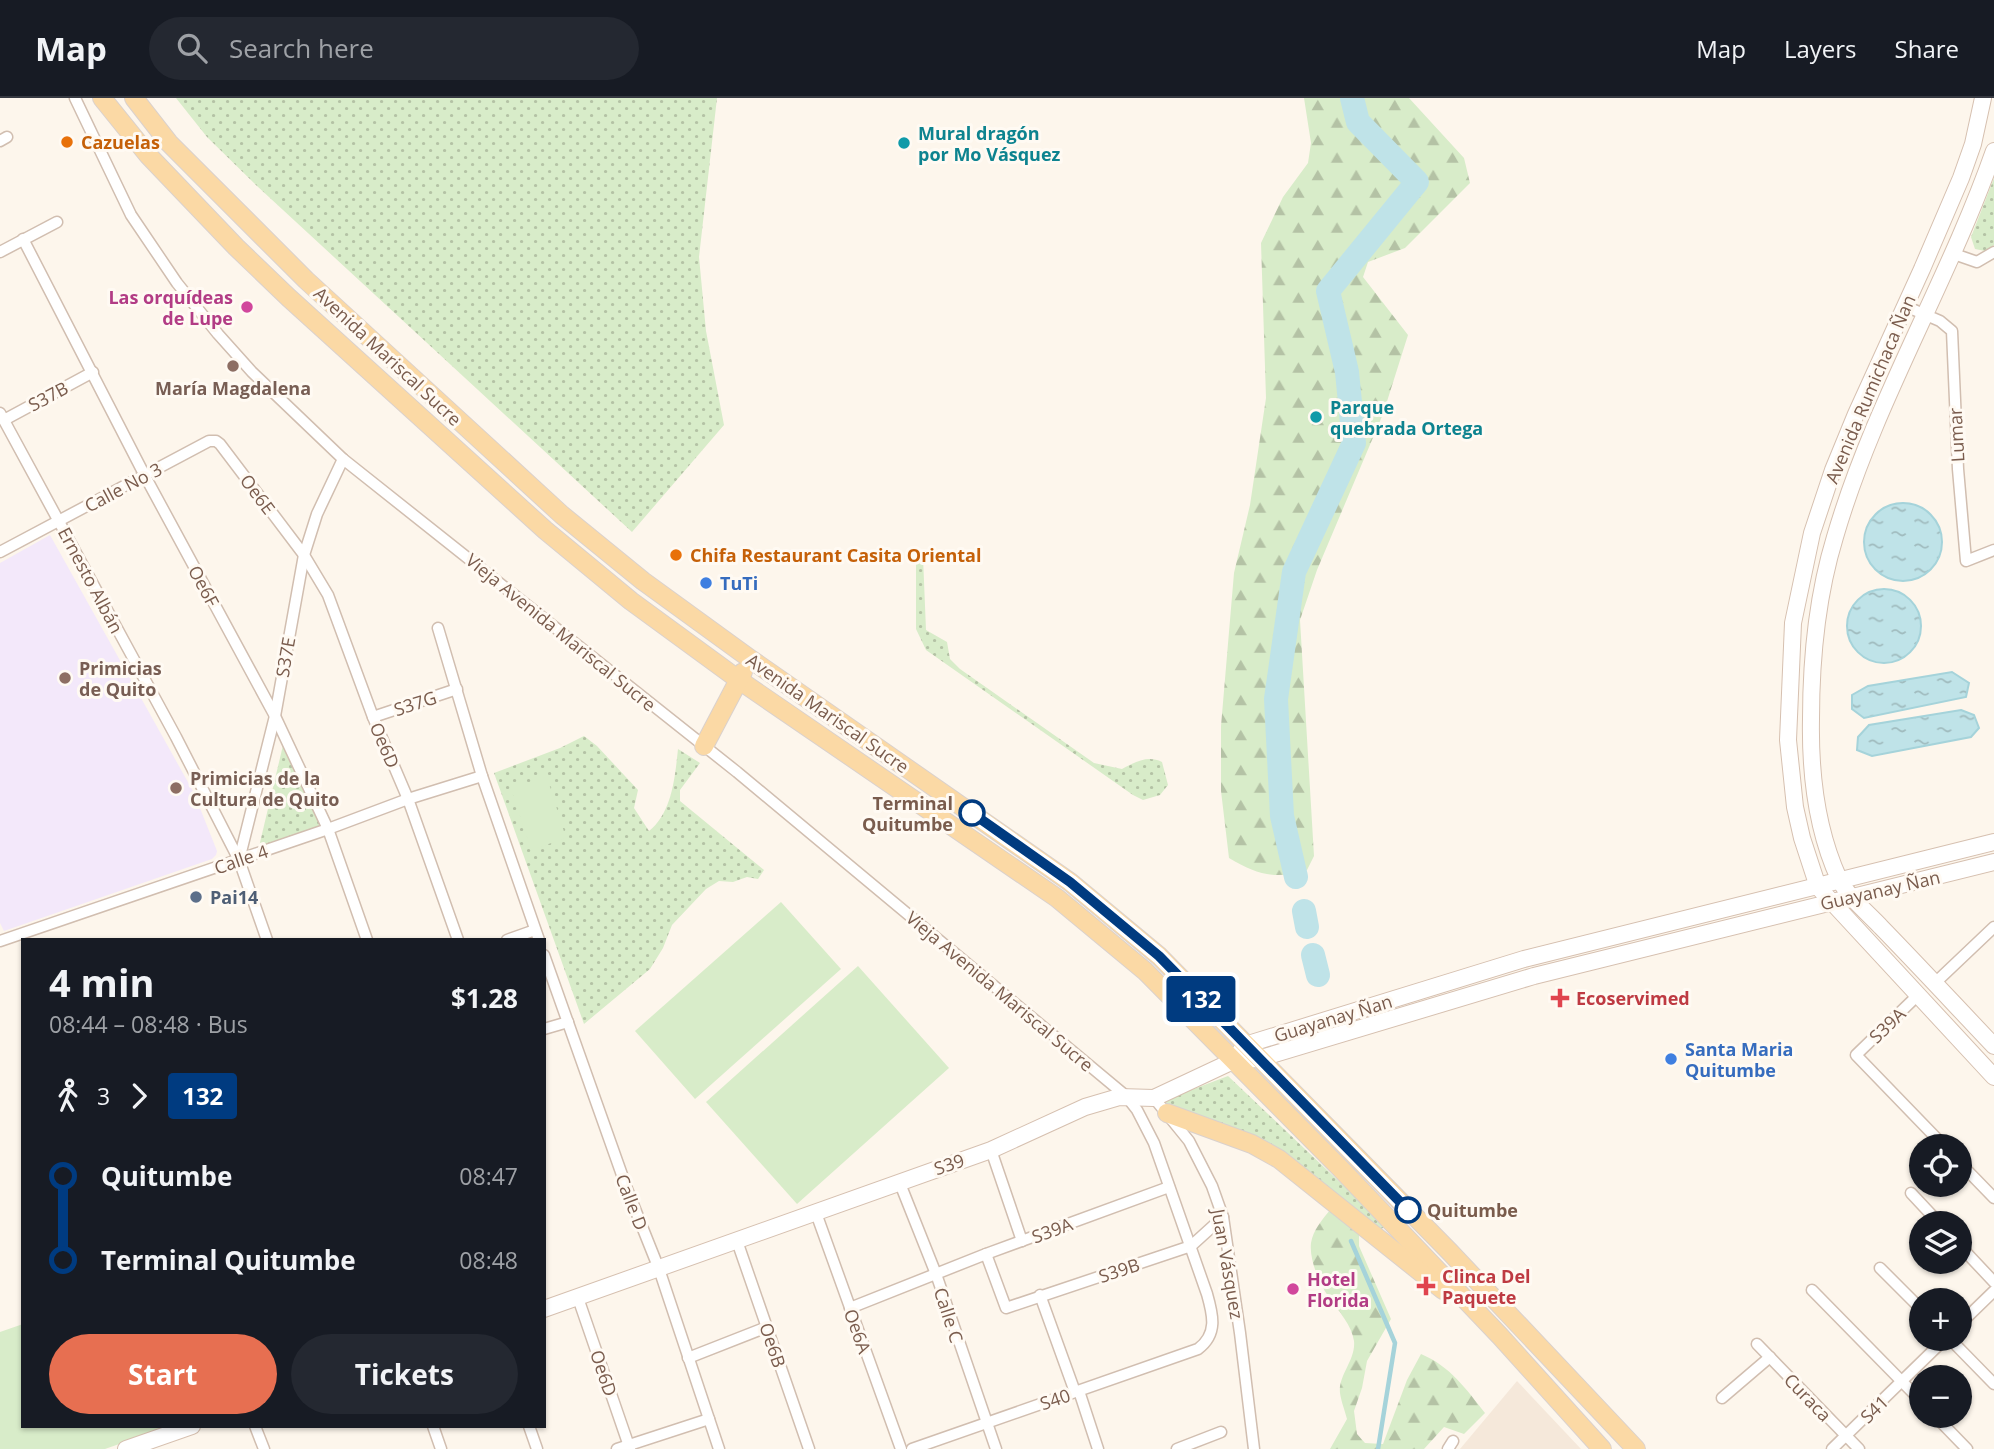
<!DOCTYPE html>
<meta charset="utf-8">
<style>
:root{--surface:#171b24;--page:#242831;--text:#f1f3f6;--muted:#9ea1a6;--line:#363941;--accent:#e76f51}
body{margin:0;font-family:"Open Sans",sans-serif;background:var(--page);color:var(--text);height:100vh;display:flex;flex-direction:column;font-size:26px;white-space:nowrap}
*{box-sizing:border-box;margin:0}
p{font-size:23px;color:var(--muted)}
.icon{flex:none;width:38px;height:38px;fill:none;stroke:currentColor;stroke-width:2;stroke-linecap:round;stroke-linejoin:round}
.map{position:relative;flex:1;overflow:hidden}
.side{position:absolute;left:21px;top:840px;width:525px;height:490px;display:flex;flex-direction:column;background:var(--surface);border-radius:0px;box-shadow:0 2px 5px #0004}
.side>*{flex:none}
.badge{padding:0 14px;border-radius:5px;font-size:24px;line-height:46px}
.controls{position:absolute;left:1909px;top:1036px;display:grid;gap:14px}
.controls a{display:grid;place-items:center;width:63px;height:63px;border-radius:50%;background:var(--surface);box-shadow:0 2px 5px #0004;font-size:35px}
.map>.badge{position:absolute;translate:-50% -50%;box-shadow:0 0 0 4px #fff}
.legs{display:flex;align-items:center;gap:10px;height:77px;padding:0 28px;font-size:23px}
.legs p{margin-inline-start:auto}
.summary{display:flex;align-items:center;justify-content:space-between;height:119px;padding:0 28px}
h1{font-size:38px;font-weight:700;line-height:52px}
.button{display:flex;gap:14px;margin-top:auto;padding:14px 28px}
.button a{flex:1;height:80px;border-radius:42px;background:var(--accent);color:#fff;font-size:28px;font-weight:700;line-height:80px;text-align:center}
.button a+a{background:var(--page);color:var(--text)}
ul{padding:0 28px;list-style:none}
li{display:flex;align-items:center;gap:24px;height:84px;font-size:26px}
li i{display:grid;place-items:center;width:10px;height:100%;margin:0 9px;background:currentColor}
li i::after{content:'';width:18px;height:18px;margin:-9px;border:5px solid;border-radius:50%;background:var(--surface)}
li p{margin-inline-start:auto}
li:first-child i{background:linear-gradient(#0000 50%,currentColor 0)}
li:last-child i{background:linear-gradient(currentColor 50%,#0000 0)}
header{display:flex;align-items:center;gap:42px;box-sizing:border-box;height:98px;padding:0 35px;background:var(--surface);border-bottom:2px solid var(--line)}
header strong{font-size:33px}
nav{display:flex;gap:38px;margin-inline-start:auto;font-size:24px}
.search{width:490px;height:63px;background:var(--page);display:flex;align-items:center;gap:18px;box-sizing:border-box;padding:0 24px;border-radius:38px;color:var(--muted);font-size:26px}
.map>svg:first-child{display:block}
.residential{fill:#f5e8da}
.education{fill:#f3e8fa}
.green{fill:url(#green-dots)}
.forest{fill:url(#forest-firs)}
.pitch{fill:#d8ecc9}
.water{fill:url(#water-ripples);stroke:#a5d3da;stroke-width:2}
.lines{fill:none;stroke-linecap:round;stroke-linejoin:round}
.stream{stroke:#a5d3da;stroke-width:4.5}
.river{stroke:#bfe3e8;stroke-width:24}
.street-casing{stroke:#d1beb0;stroke-width:13}
.secondary-casing{stroke:#d6c0b0;stroke-width:18}
.primary-casing{stroke:#dad1cd;stroke-width:20}
.street{stroke:#fff;stroke-width:10}
.secondary{stroke:#fff;stroke-width:16}
.primary{stroke:#fbd9a5;stroke-width:18}
.line-1-casing{stroke:#fff;stroke-width:16}
.line-1{stroke:#003b80;stroke-width:10}
.food-dot{fill:#e8710a;stroke:#fffaf3;stroke-width:2.5}
.culture-dot{fill:#0f9aa8;stroke:#fffaf3;stroke-width:2.5}
.hotel-dot{fill:#d1479c;stroke:#fffaf3;stroke-width:2.5}
.education-dot{fill:#8d6e63;stroke:#fffaf3;stroke-width:2.5}
.shop-dot{fill:#3f7fe0;stroke:#fffaf3;stroke-width:2.5}
.stop-1-dot{fill:#fff;stroke:#003b80;stroke-width:3.5}
.service-dot{fill:#5c6f8a;stroke:#fffaf3;stroke-width:2.5}
.health-dot{fill:#e0444e;stroke:#fffaf3;stroke-width:2.5}
.labels{text-anchor:middle;dominant-baseline:central;stroke-width:6;stroke-linejoin:round;paint-order:stroke}
.culture-label{font-size:18px;font-weight:bold;fill:#0d838f;stroke:#fffaf3;text-anchor:start}
.food-label{font-size:18px;font-weight:bold;fill:#c56008;stroke:#fffaf3;text-anchor:start}
.hotel-label{font-size:18px;font-weight:bold;fill:#b23c85;stroke:#fffaf3;text-anchor:end}
.street-label{font-size:18px;fill:#7a5c4d;stroke:#fffaf3}
.education-label{font-size:18px;font-weight:bold;fill:#785e54;stroke:#fffaf3;text-anchor:start}
.shop-label{font-size:18px;font-weight:bold;fill:#366cbe;stroke:#fffaf3;text-anchor:start}
.stop-label{font-size:18px;font-weight:bold;fill:#7a5c4d;stroke:#fffaf3;text-anchor:end}
.service-label{font-size:18px;font-weight:bold;fill:#4e5e75;stroke:#fffaf3;text-anchor:start}
.health-label{font-size:18px;font-weight:bold;fill:#be3a42;stroke:#fffaf3;text-anchor:start}
</style>
<header>
<strong>Map</strong>
<div class="search"><svg class="icon" aria-label="search" viewBox="0 0 24 24"><circle cx="10" cy="10" r="6"/><path d="M15 15l6 6"/></svg>Search here</div>
<nav><a>Map</a><a>Layers</a><a>Share</a></nav>
</header>
<div class="map">
<svg width="1994" height="1351" viewBox="0 0 1994 1351">
<defs>
<pattern id="green-dots" width="8" height="8" patternUnits="userSpaceOnUse" patternTransform="scale(1.75)"><rect width="8" height="8" fill="#d8ecc9"/><path d="M2 2h.1M6 6h.1" fill="none" stroke="#b4c2a5" stroke-width="1.8" stroke-linecap="round"/></pattern>
<pattern id="forest-firs" width="22" height="20" patternUnits="userSpaceOnUse" patternTransform="scale(1.75)"><rect width="22" height="20" fill="#d8ecc9"/><path d="M5 1l3.5 6h-7zM16 11l3.5 6h-7z" fill="#b4c2a5"/></pattern>
<pattern id="water-ripples" width="26" height="14" patternUnits="userSpaceOnUse" patternTransform="scale(1.75)"><rect width="26" height="14" fill="#bfe3e8"/><path d="M2 4q2-2 4 0t4 0M15 11q2-2 4 0t4 0" fill="none" stroke="#a0bbbe"/></pattern>
</defs>
<rect width="100%" height="100%" fill="#fdf6ec"/>
<!-- residential -->
<path class="residential" d="M1517,1283L1581,1351H1460Z"/>
<!-- education -->
<path class="education" d="M50,437L194,695L217,753L216,757L212,761L4,833L0,825V465Z"/>
<!-- green -->
<g class="green">
<path d="M176,0H717L699,159L706,233L724,327L632,434L257,88L207,39Z"/>
<path d="M1994,80V147L1985,153L1975,151L1971,139Z"/>
<path d="M923,459L926,532L947,544L950,561L960,571L1094,665L1122,671C1135,664 1148,657 1162,664L1168,687L1160,697L1143,702L1133,697L926,552L916,531V461Z"/>
<path d="M584,638L597,648L638,692L634,710L649,733C672,715 675,679 678,651L700,665L680,692V703L764,772L758,781L747,779L733,784L719,783L706,791L672,827L663,850L650,871L584,926L494,675L560,650Z"/>
<path d="M284,643L320,728L258,753Z"/>
<path d="M1228,978L1386,1128L1375,1135L1215,1027L1162,1003Z"/>
</g>
<!-- forest -->
<g class="forest">
<path d="M1304,0H1409L1464,60L1470,85L1405,150L1368,164L1363,179L1408,237L1383,316L1317,472L1300,522L1314,758L1307,772C1276,782 1258,777 1229,760L1221,693V628L1234,475L1250,407L1266,300L1261,145L1283,99L1308,65L1311,45Z"/>
<path d="M1330,1112L1359,1137V1148L1391,1221L1367,1263L1362,1290L1354,1313L1357,1336L1365,1345L1383,1346L1407,1282L1421,1256C1450,1268 1466,1291 1485,1315L1464,1336L1444,1329L1424,1351H1330L1347,1321C1345,1313 1341,1303 1340,1295C1338,1277 1356,1262 1354,1243C1352,1228 1339,1213 1330,1201C1320,1187 1309,1162 1311,1145C1313,1132 1322,1122 1330,1112Z"/>
</g>
<!-- pitch -->
<g class="pitch">
<path d="M547,679L566,740L531,752L511,691Z"/>
<path d="M781,804L841,871L695,1001L635,933Z"/>
<path d="M858,868L949,970L797,1106L706,1004Z"/>
<path d="M23,1226V1328H161L162,1331L105,1351H0V1234Z"/>
</g>
<!-- water -->
<g class="water">
<circle cx="1903" cy="444" r="39"/>
<circle cx="1884" cy="528" r="37"/>
<path d="M1952,574L1969,585L1966,599L1864,620L1852,611V597L1868,588Z"/>
<path d="M1961,612L1974,617L1979,630L1971,639L1872,658L1857,652L1858,639L1869,627Z"/>
</g>
<g class="lines">
<!-- stream -->
<path class="stream" d="M1351,1143L1395,1245L1378,1351"/>
<!-- river -->
<g class="river">
<path d="M1296,779L1282,718L1276,601L1294,474L1354,345L1347,274L1328,193L1417,84L1358,24L1352,0"/>
<path d="M1304,813L1307,829"/>
<path d="M1313,857L1318,877"/>
</g>
<defs>
<g id="street">
<path d="M75,0L131,117L177,185L218,236L252,274L343,361L737,674L1126,998L1137,1012L1154,1045L1207,1196C1213,1217 1218,1236 1198,1251L912,1351"/>
<path d="M0,43L7,39"/>
<path d="M23,141L145,378L275,618L328,731L367,842"/>
<path d="M0,154L57,124"/>
<path d="M1954,156L1977,164L1994,154"/>
<path d="M1905,208L1940,223L1952,233L1958,371L1966,463L1994,452"/>
<path d="M0,315L176,639L239,762L267,842"/>
<path d="M4,322L93,274"/>
<path d="M0,454L209,343H216L220,346L304,457L328,497L373,619L408,701L458,842"/>
<path d="M438,530L482,678L539,842"/>
<path d="M373,619L457,591"/>
<path d="M239,762L275,618L304,457L317,416L343,361"/>
<path d="M507,842L535,832"/>
<path d="M0,843L328,731L408,701L482,678"/>
<path d="M544,857L627,1091L659,1171L719,1351"/>
<path d="M1935,885L1994,829"/>
<path d="M1917,898L1856,957L1944,1048"/>
<path d="M544,931L568,924"/>
<path d="M1154,1000L1189,1043L1212,1088L1223,1119L1240,1235L1254,1351"/>
<path d="M991,1052L1022,1143"/>
<path d="M1960,1065L1994,1100"/>
<path d="M899,1083L936,1176L996,1351"/>
<path d="M1911,1095L1939,1125"/>
<path d="M816,1115L901,1351"/>
<path d="M737,1143L809,1351"/>
<path d="M1960,1148L1994,1184"/>
<path d="M986,1156L1006,1210L1191,1148L1223,1119"/>
<path d="M1880,1170L1922,1212"/>
<path d="M1812,1192L1922,1304"/>
<path d="M1040,1197L1075,1294"/>
<path d="M578,1200L630,1351"/>
<path d="M850,1210L986,1156L1169,1089"/>
<path d="M1960,1226L1994,1193"/>
<path d="M1950,1241L1994,1286"/>
<path d="M1757,1246L1859,1351"/>
<path d="M688,1260L767,1229"/>
<path d="M1079,1293L1098,1351"/>
<path d="M1722,1300L1770,1259"/>
<path d="M1935,1318L1967,1351"/>
<path d="M255,1328L264,1351"/>
<path d="M433,1328L441,1351"/>
<path d="M529,1328L537,1351"/>
<path d="M617,1351L709,1321"/>
<path d="M1177,1351L1221,1334"/>
<path d="M1448,1351L1453,1343"/>
<path d="M1832,1351L1945,1241"/>
</g>
<g id="secondary">
<path d="M1983,0L1973,46L1961,80L1922,171L1856,316L1833,372L1812,435L1793,525L1788,642L1795,709L1802,740L1818,789L1994,979"/>
<path d="M1994,53C1948,184 1874,305 1835,439C1817,498 1811,560 1811,621C1810,674 1817,733 1839,781C1848,799 1868,815 1881,829C1919,868 1956,908 1994,948"/>
<path d="M1240,954L1245,947L1524,861L1994,744"/>
<path d="M544,1211L991,1052L1085,1009L1119,999L1154,1000L1235,962L1258,961L1534,878L1994,764"/>
<path d="M126,1351L192,1328"/>
</g>
<g id="primary">
<path d="M102,0L148,57L236,149L288,199L545,432L631,503L739,582L1057,800L1145,873L1340,1070L1500,1238L1602,1351"/>
<path d="M134,0L169,45L306,182L562,417L643,483L749,560L1070,784L1159,858L1449,1153L1636,1351"/>
<path d="M704,648L743,574"/>
<path d="M1167,1015L1252,1046L1279,1061L1443,1192"/>
</g>
</defs>
<!-- street casing -->
<use href="#street" class="street-casing"/>
<!-- secondary casing -->
<use href="#secondary" class="secondary-casing"/>
<!-- primary casing -->
<use href="#primary" class="primary-casing"/>
<!-- street -->
<use href="#street" class="street"/>
<!-- secondary -->
<use href="#secondary" class="secondary"/>
<!-- primary -->
<use href="#primary" class="primary"/>
</g>
<g class="lines">
<defs>
<path id="line-1" d="M972,715L1070,784L1159,858L1408,1112"/>
</defs>
<!-- line-1 casing -->
<use href="#line-1" class="line-1-casing"/>
<!-- line-1 -->
<use href="#line-1" class="line-1"/>
</g>
<!-- markers -->
<g class="food-dot">
<circle cx="67" cy="44" r="7"/>
<circle cx="676" cy="457" r="7"/>
</g>
<g class="culture-dot">
<circle cx="904" cy="45" r="7"/>
<circle cx="1316" cy="319" r="7"/>
</g>
<g class="hotel-dot">
<circle cx="247" cy="209" r="7"/>
<circle cx="1293" cy="1191" r="7"/>
</g>
<g class="education-dot">
<circle cx="233" cy="268" r="7"/>
<circle cx="65" cy="580" r="7"/>
<circle cx="176" cy="690" r="7"/>
</g>
<g class="shop-dot">
<circle cx="706" cy="485" r="7"/>
<circle cx="1671" cy="961" r="7"/>
</g>
<g class="stop-1-dot">
<circle cx="972" cy="715" r="12"/>
<circle cx="1408" cy="1112" r="12"/>
</g>
<circle class="service-dot" cx="196" cy="799" r="7"/>
<g class="health-dot">
<path d="M1556.5 889.5h7v7h7v7h-7v7h-7v-7h-7v-7h7z"/>
<path d="M1422.5 1177.5h7v7h7v7h-7v7h-7v-7h-7v-7h7z"/>
</g>
<g class="labels">
<!-- culture labels -->
<g class="culture-label">
<text x="918" y="35">Mural dragón<tspan x="918" dy="21">por Mo Vásquez</tspan></text>
<text x="1330" y="309">Parque<tspan x="1330" dy="21">quebrada Ortega</tspan></text>
</g>
<!-- food labels -->
<g class="food-label">
<text x="81" y="44">Cazuelas</text>
<text x="690" y="457">Chifa Restaurant Casita Oriental</text>
</g>
<!-- hotel labels -->
<g class="hotel-label">
<text x="233" y="199">Las orquídeas<tspan x="233" dy="21">de Lupe</tspan></text>
<text x="1307" y="1181" text-anchor="start">Hotel<tspan x="1307" dy="21">Florida</tspan></text>
</g>
<!-- street labels -->
<g class="street-label">
<text transform="translate(388 258) rotate(43)">Avenida Mariscal Sucre</text>
<text transform="translate(1870 291) rotate(-67)">Avenida Rumichaca Ñan</text>
<text transform="translate(48 298) rotate(-28)">S37B</text>
<text transform="translate(1956 337) rotate(-93)">Lumar</text>
<text transform="translate(123 389) rotate(-28)">Calle No 3</text>
<text transform="translate(258 396) rotate(53)">Oe6E</text>
<text transform="translate(91 482) rotate(62)">Ernesto Albán</text>
<text transform="translate(204 488) rotate(62)">Oe6F</text>
<text transform="translate(561 534) rotate(39)">Vieja Avenida Mariscal Sucre</text>
<text transform="translate(285 559) rotate(-80)">S37E</text>
<text transform="translate(415 605) rotate(-18)">S37G</text>
<text transform="translate(828 615) rotate(35)">Avenida Mariscal Sucre</text>
<text transform="translate(385 647) rotate(67)">Oe6D</text>
<text transform="translate(241 761) rotate(-19)">Calle 4</text>
<text transform="translate(1880 792) rotate(-13)">Guayanay Ñan</text>
<text transform="translate(1000 893) rotate(40)">Vieja Avenida Mariscal Sucre</text>
<text transform="translate(1333 920) rotate(-17)">Guayanay Ñan</text>
<text transform="translate(1887 927) rotate(-44)">S39A</text>
<text transform="translate(949 1066) rotate(-19)">S39</text>
<text transform="translate(632 1104) rotate(69)">Calle D</text>
<text transform="translate(1052 1132) rotate(-20)">S39A</text>
<text transform="translate(1228 1166) rotate(80)">Juan Vásquez</text>
<text transform="translate(1119 1172) rotate(-18)">S39B</text>
<text transform="translate(949 1217) rotate(72)">Calle C</text>
<text transform="translate(858 1233) rotate(70)">Oe6A</text>
<text transform="translate(773 1247) rotate(71)">Oe6B</text>
<text transform="translate(604 1275) rotate(71)">Oe6D</text>
<text transform="translate(1808 1299) rotate(46)">Curaca</text>
<text transform="translate(1055 1301) rotate(-19)">S40</text>
<text transform="translate(1874 1311) rotate(-44)">S41</text>
</g>
<!-- education labels -->
<g class="education-label">
<text x="233" y="290" text-anchor="middle">María Magdalena</text>
<text x="79" y="570">Primicias<tspan x="79" dy="21">de Quito</tspan></text>
<text x="190" y="680">Primicias de la<tspan x="190" dy="21">Cultura de Quito</tspan></text>
</g>
<!-- shop labels -->
<g class="shop-label">
<text x="720" y="485">TuTi</text>
<text x="1685" y="951">Santa Maria<tspan x="1685" dy="21">Quitumbe</tspan></text>
</g>
<!-- stop labels -->
<g class="stop-label">
<text x="953" y="705">Terminal<tspan x="953" dy="21">Quitumbe</tspan></text>
<text x="1427" y="1112" text-anchor="start">Quitumbe</text>
</g>
<!-- service labels -->
<g class="service-label">
<text x="210" y="799">Pai14</text>
</g>
<!-- health labels -->
<g class="health-label">
<text x="1576" y="900">Ecoservimed</text>
<text x="1442" y="1178">Clinca Del<tspan x="1442" dy="21">Paquete</tspan></text>
</g>
</g>
</svg>
<div class="controls">
<a><svg class="icon" aria-label="locate" viewBox="0 0 24 24"><circle cx="12" cy="12" r="6"/><path d="M12 2v4M12 18v4M2 12h4M18 12h4"/></svg></a>
<a><svg class="icon" aria-label="layers" viewBox="0 0 24 24"><path d="M12 4l9 5-9 5-9-5zM3 14l9 5 9-5"/></svg></a>
<a>+</a>
<a>−</a>
</div>
<b class="badge" style="left:1201px;top:901px;background:#003b80;color:#fff">132</b>
<section class="side">
<div class="summary"><div><h1>4 min</h1><p>08:44 – 08:48 · Bus</p></div><b>$1.28</b></div>
<div class="legs"><svg class="icon" aria-label="walk" viewBox="0 0 24 24"><circle cx="13" cy="4" r="2"/><path d="M13 8l-2 6 4 7M11 14l-3 7M7 12l3-4h3l4 4"/></svg>3<svg class="icon" aria-label="forward" viewBox="0 0 24 24"><path d="M9 5l7 7-7 7"/></svg><b class="badge" style="background:#003b80;color:#fff">132</b></div>
<ul>
<li><i style="color:#003b80"></i><b>Quitumbe</b><p>08:47</p></li>
<li><i style="color:#003b80"></i><b>Terminal Quitumbe</b><p>08:48</p></li>
</ul>
<div class="button"><a>Start</a><a>Tickets</a></div>
</section>
</div>
